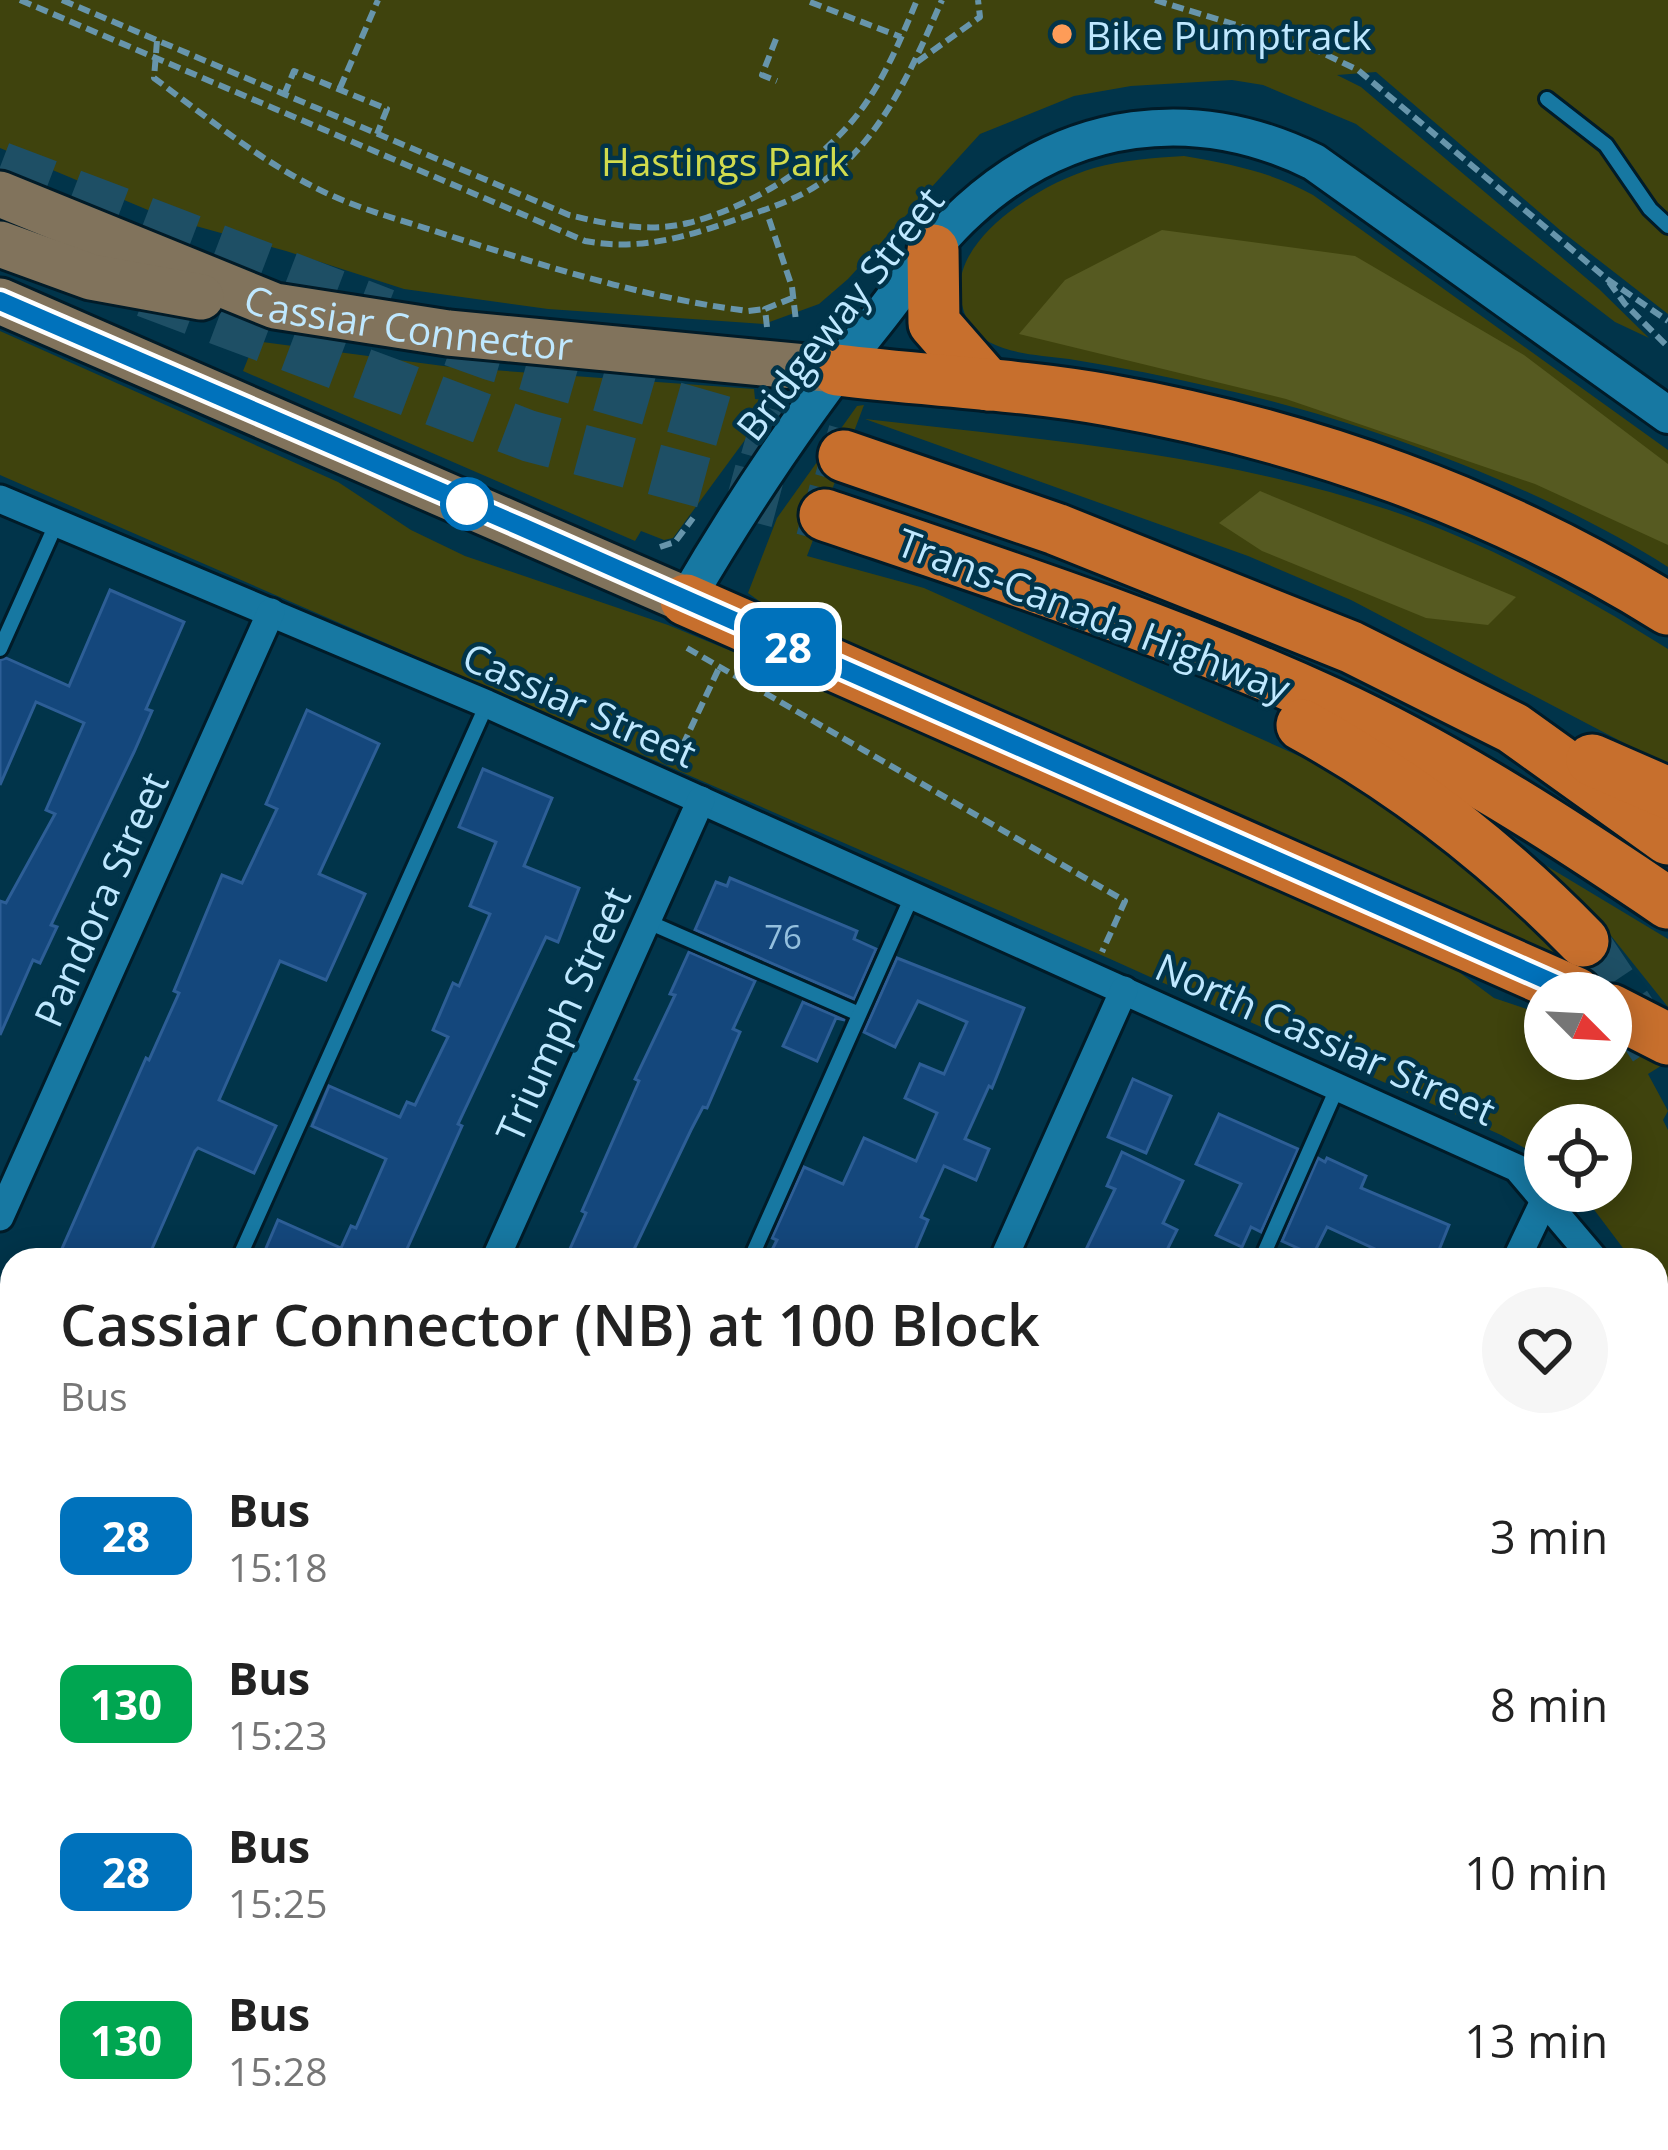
<!DOCTYPE html>
<style>
:root{--surface:#fff;--page:#f6f6f6;--text:#222;--muted:#767676}
body{margin:0;font-family:"Open Sans",sans-serif;background:var(--page);color:var(--text);height:100vh;display:flex;flex-direction:column;font-size:45px;white-space:nowrap}
*{box-sizing:border-box;margin:0}
p{font-size:39px;color:var(--muted)}
.icon{flex:none;width:66px;height:66px;fill:none;stroke:currentColor;stroke-width:2;stroke-linecap:round;stroke-linejoin:round}
.map{position:relative;flex:1;overflow:hidden}
.sheet{position:absolute;left:0px;top:1248px;width:1668px;height:903px;display:flex;flex-direction:column;background:var(--surface);border-radius:36px 36px 0 0;box-shadow:0 6px 30px #0003}
.sheet>*{flex:none}
.badge{padding:0 24px;border-radius:18px;font-size:42px;line-height:78px}
.needle{width:78px;rotate:114deg}
.fabs{position:absolute;left:1524px;top:972px;display:grid;gap:24px}
.fabs a{display:grid;place-items:center;width:108px;height:108px;border-radius:50%;background:var(--surface);box-shadow:0 6px 30px #0003;font-size:60px}
.map>.badge{position:absolute;translate:-50% -50%;box-shadow:0 0 0 6px #fff}
.round{display:grid;place-items:center;flex:none;width:126px;height:126px;border-radius:63px;background:var(--page)}
.summary{display:flex;align-items:center;justify-content:space-between;height:204px;padding:0 60px}
h1{font-size:57px;font-weight:600;line-height:90px}
ul{padding:0;list-style:none}
li{display:flex;align-items:center;gap:36px;height:168px;padding:0 60px}
li div{flex:1}
li b{display:block;font-size:45px}
li em{font-style:normal}
li .badge{min-width:132px;font-weight:700;text-align:center}
.map>svg:first-child{display:block}
.green{fill:#3f430d}
.forest{fill:#565a21}
.building{fill:#14477c;stroke:#2d5e96;stroke-width:3}
.lines{fill:none;stroke-linecap:round;stroke-linejoin:round}
.motorway-tunnel{stroke:#1e4f65;stroke-width:51;stroke-dasharray:51 26;stroke-linecap:butt}
.service-casing{stroke:#011b28;stroke-width:20}
.minor-casing{stroke:#011b28;stroke-width:33}
.tertiary-casing{stroke:#011b28;stroke-width:42}
.primary-casing{stroke:#011b28;stroke-width:51}
.motorway-casing{stroke:#011b28;stroke-width:57}
.path{stroke:#6795ab;stroke-width:6;stroke-dasharray:12 6;stroke-linecap:butt}
.service{stroke:#1778a2;stroke-width:14}
.minor{stroke:#1778a2;stroke-width:27}
.tertiary{stroke:#1778a2;stroke-width:36}
.primary{stroke:#81735c;stroke-width:45}
.motorway{stroke:#c76f2d;stroke-width:51}
.line-casing{stroke:#fff;stroke-width:27}
.line{stroke:#0072bc;stroke-width:18}
.poi-dot{fill:#fe9c58;stroke:#01344a;stroke-width:4.5}
.stop-dot{fill:#fff;stroke:#0072bc;stroke-width:6}
.labels{text-anchor:middle;dominant-baseline:central;stroke-width:9;stroke-linejoin:round;paint-order:stroke}
.number-label{font-size:33px;fill:#94c0de}
.poi-label{font-size:39px;fill:#bfe8ff;stroke:#01344a;text-anchor:start}
.park-label{font-size:39px;fill:#d1db4d;stroke:#01344a}
.street-label{font-size:39px;fill:#bfe8ff;stroke:#01344a}
</style>
<div class="map">
<svg width="1668" height="2150" viewBox="0 0 1668 2150">
<rect width="100%" height="100%" fill="#01344a"/>
<!-- green -->
<g class="green">
<path d="M0,0H1668V314L1560,230L1376,72L1337,75L1361,87L1599,289L1649,338L1615,322L1356,124L1263,85L1232,80L1131,86L1074,96L980,134L848,279L819,304L764,324L548,309L404,289L286,251L167,218L0,148Z"/>
<path d="M1184,156C1230,164 1272,172 1313,195L1668,450V567C1546,489 1363,420 1221,389C1170,377 1120,367 1069,359C1042,355 1013,355 989,342C969,330 961,312 960,289C959,233 1045,182 1094,168C1123,160 1153,158 1184,156Z"/>
<path d="M0,331L338,482L411,530L465,556L668,625L736,653L1440,958L1494,998L1545,1015V1059H1611V1041L1664,1064L1648,1074L1668,1111L1663,1120L1668,1130V1308L1656,1292V1260H1632L1580,1191H1611V1125H1545V1159L1501,1135L1108,958L0,475Z"/>
<path d="M255,341L451,367L754,389L755,399L767,400V410L673,538L664,540L641,531L635,541L243,371Z"/>
<path d="M864,405L807,556L924,588L1346,777L1421,825L1568,957L1564,960L773,611L748,593L777,518L857,406Z"/>
<path d="M865,419C1040,439 1222,454 1389,510C1487,543 1581,594 1668,649V766L1351,600L1248,556Z"/>
<path d="M1545,865L1668,939V1007L1604,927L1542,867Z"/>
</g>
<!-- forest -->
<g class="forest">
<path d="M1162,230L1355,256L1524,355L1668,464V545L1535,484L1286,399L1019,334L1065,280Z"/>
<path d="M1260,491L1516,597L1488,625L1426,618L1262,551L1219,523Z"/>
</g>
<!-- building -->
<g class="building">
<path d="M110,590L184,622L146,709L152,711L134,752L51,925L57,927L40,963L33,960L0,1035V901L6,903L55,814L46,810L84,723L36,702L0,785V660L6,658L69,686Z"/>
<path d="M307,710L379,744L319,874L365,894L326,980L280,961L219,1100L276,1126L254,1173L198,1148L195,1151L147,1260H57L146,1058L149,1060L179,993L174,991L222,875L242,883L277,809L266,804Z"/>
<path d="M483,769L552,798L524,866L579,888L558,942L546,937L458,1124L462,1126L402,1260H261L278,1220L341,1248L351,1226L356,1228L386,1159L312,1126L329,1086L400,1117L407,1102L415,1105L448,1037L433,1030L453,983L459,986L490,914L470,906L496,842L459,827Z"/>
<path d="M730,878L857,931L854,939L876,949L854,999L695,930L716,882L727,886Z"/>
<path d="M689,952L755,981L733,1029L740,1032L707,1108L703,1107L691,1130L629,1260H565L586,1213L582,1211L639,1081L635,1079L675,995L670,994Z"/>
<path d="M897,958L1024,1008L992,1088L989,1086L965,1139L989,1149L976,1180L944,1166L921,1217L928,1220L911,1260H767L777,1240L772,1238L804,1167L843,1184L864,1138L916,1161L937,1113L905,1098L920,1064L944,1074L967,1022L918,1001L895,1047L864,1032Z"/>
<path d="M803,1002L845,1020L836,1018L817,1061L783,1046Z"/>
<path d="M1133,1079L1171,1096L1146,1153L1108,1137Z"/>
<path d="M1219,1114L1298,1149L1261,1232L1251,1227L1242,1247L1216,1235L1241,1184L1196,1164Z"/>
<path d="M1122,1152L1183,1181L1163,1223L1177,1230L1162,1260H1081L1115,1189L1107,1186Z"/>
<path d="M1318,1158L1325,1162L1327,1158L1366,1176L1361,1188L1449,1225L1435,1260H1372L1377,1250L1327,1227L1313,1255L1282,1241Z"/>
</g>
<g class="lines">
<!-- motorway-tunnel -->
<g class="motorway-tunnel">
<path d="M0,167L385,314"/>
<path d="M146,292L529,436L825,515"/>
<path d="M453,341L492,355L844,456"/>
<path d="M1583,941L1668,1068"/>
</g>
<defs>
<g id="service">
<path d="M1547,99L1606,145L1650,209L1668,226"/>
<path d="M0,649L57,522"/>
<path d="M646,921L859,1014"/>
<path d="M238,1260L487,704"/>
<path d="M750,1260L913,894"/>
<path d="M1261,1260L1338,1086"/>
<path d="M1656,1570L1668,1543"/>
<path d="M0,1794L12,1767"/>
<path d="M346,2150L351,2139"/>
<path d="M859,2150L864,2139"/>
<path d="M1394,2150L1399,2139"/>
</g>
<g id="minor">
<path d="M0,499L487,704L1517,1168L1595,1260"/>
<path d="M0,1217L271,612"/>
<path d="M495,1260L701,800"/>
<path d="M1003,1260L1124,990"/>
<path d="M1516,1260L1546,1197"/>
<path d="M1656,1339L1668,1355"/>
<path d="M0,1430L12,1435"/>
<path d="M1589,2139L1614,2150"/>
<path d="M95,2150L100,2139"/>
<path d="M605,2150L610,2139"/>
<path d="M1118,2150L1123,2139"/>
</g>
<path id="tertiary" d="M686,600C741,506 802,414 870,329C902,290 931,244 969,210C1068,120 1194,103 1314,162L1668,415"/>
<g id="primary">
<path id="s1" d="M0,194L275,306L448,333L837,370"/>
<path d="M0,244L91,277L201,297"/>
<path d="M0,301L686,600"/>
</g>
<g id="motorway">
<path d="M933,250L934,323L988,385"/>
<path d="M837,370C927,381 1019,384 1108,400C1305,435 1498,503 1668,609"/>
<path d="M844,456L1056,529L1351,647L1513,728L1668,839"/>
<path d="M825,515C996,573 1166,628 1330,703C1449,758 1560,830 1668,903"/>
<path d="M686,600L1576,993"/>
<path d="M1302,725C1408,783 1499,855 1583,941"/>
<path d="M1592,760L1668,793"/>
<path d="M1611,1010L1668,1039"/>
</g>
</defs>
<!-- service casing -->
<use href="#service" class="service-casing"/>
<!-- minor casing -->
<use href="#minor" class="minor-casing"/>
<!-- tertiary casing -->
<use href="#tertiary" class="tertiary-casing"/>
<!-- primary casing -->
<use href="#primary" class="primary-casing"/>
<!-- motorway casing -->
<use href="#motorway" class="motorway-casing"/>
<!-- path -->
<g class="path">
<path d="M20,0L585,241C633,250 675,240 720,225C748,215 780,206 806,192C877,152 911,71 942,0"/>
<path d="M62,0L569,215C606,224 649,233 688,223C755,206 829,159 868,100C888,70 903,34 917,0"/>
<path d="M1155,0L1314,49L1358,70L1607,279L1668,321"/>
<path d="M810,2L901,37"/>
<path d="M776,39L762,75L777,81"/>
<path d="M157,41L154,78C205,116 257,158 314,187C358,210 406,221 453,237C551,268 646,298 748,311L765,309"/>
<path d="M917,62L980,17L978,0"/>
<path d="M340,88L378,0"/>
<path d="M284,95L294,71L387,109L377,134"/>
<path d="M769,219L792,287L796,321"/>
<path d="M1609,282L1625,304L1668,347"/>
<path d="M767,327L765,309L795,297"/>
<path d="M660,547L675,542L693,518"/>
<path d="M687,648L1125,901L1102,952"/>
<path d="M675,762L719,668"/>
</g>
<!-- service -->
<use href="#service" class="service"/>
<!-- minor -->
<use href="#minor" class="minor"/>
<!-- tertiary -->
<use href="#tertiary" class="tertiary"/>
<!-- primary -->
<use href="#primary" class="primary"/>
<!-- motorway -->
<use href="#motorway" class="motorway"/>
</g>
<g class="lines">
<defs>
<path id="line" d="M0,301L522,527L1576,993"/>
</defs>
<!-- line casing -->
<use href="#line" class="line-casing"/>
<!-- line -->
<use href="#line" class="line"/>
</g>
<!-- markers -->
<circle class="poi-dot" cx="1062" cy="34" r="12"/>
<circle class="stop-dot" cx="467" cy="504" r="24"/>
<g class="labels">
<!-- number labels -->
<g class="number-label">
<text x="783" y="936">76</text>
</g>
<!-- poi labels -->
<g class="poi-label">
<text x="1086" y="34">Bike Pumptrack</text>
</g>
<!-- park labels -->
<g class="park-label">
<text x="725" y="160">Hastings Park</text>
</g>
<!-- street labels -->
<g class="street-label">
<text transform="translate(839 313) rotate(-52)">Bridgeway Street</text>
<text stroke="none"><textPath href="#s1" startOffset="432">Cassiar Connector</textPath></text>
<text transform="translate(1094 614) rotate(21)">Trans-Canada Highway</text>
<text transform="translate(580 704) rotate(24)">Cassiar Street</text>
<text transform="translate(100 899) rotate(-66)">Pandora Street</text>
<text transform="translate(562 1014) rotate(-66)">Triumph Street</text>
<text transform="translate(1326 1038) rotate(24)">North Cassiar Street</text>
</g>
</g>
</svg>
<div class="fabs">
<a><svg class="needle" viewBox="-14 -14 28 28"><path d="M0-13l5 13h-10z" fill="#e53935"/><path d="M0 13l5-13h-10z" fill="#767676"/></svg></a>
<a><svg class="icon" aria-label="locate" viewBox="0 0 24 24"><circle cx="12" cy="12" r="6"/><path d="M12 2v4M12 18v4M2 12h4M18 12h4"/></svg></a>
</div>
<b class="badge" style="left:788px;top:647px;background:#0072bc;color:#fff">28</b>
<section class="sheet">
<div class="summary"><div><h1>Cassiar Connector (NB) at 100 Block</h1><p>Bus</p></div><a class="round"><svg class="icon" aria-label="heart" viewBox="0 0 24 24"><path d="M12 20l-8-8c-3-5 5-10 8-4 3-6 11-1 8 4z"/></svg></a></div>
<ul>
<li><span class="badge" style="background:#0072bc;color:#fff">28</span><div><b>Bus</b><p>15:18</p></div><em>3 min</em></li>
<li><span class="badge" style="background:#00a651;color:#fff">130</span><div><b>Bus</b><p>15:23</p></div><em>8 min</em></li>
<li><span class="badge" style="background:#0072bc;color:#fff">28</span><div><b>Bus</b><p>15:25</p></div><em>10 min</em></li>
<li><span class="badge" style="background:#00a651;color:#fff">130</span><div><b>Bus</b><p>15:28</p></div><em>13 min</em></li>
</ul>
</section>
</div>
